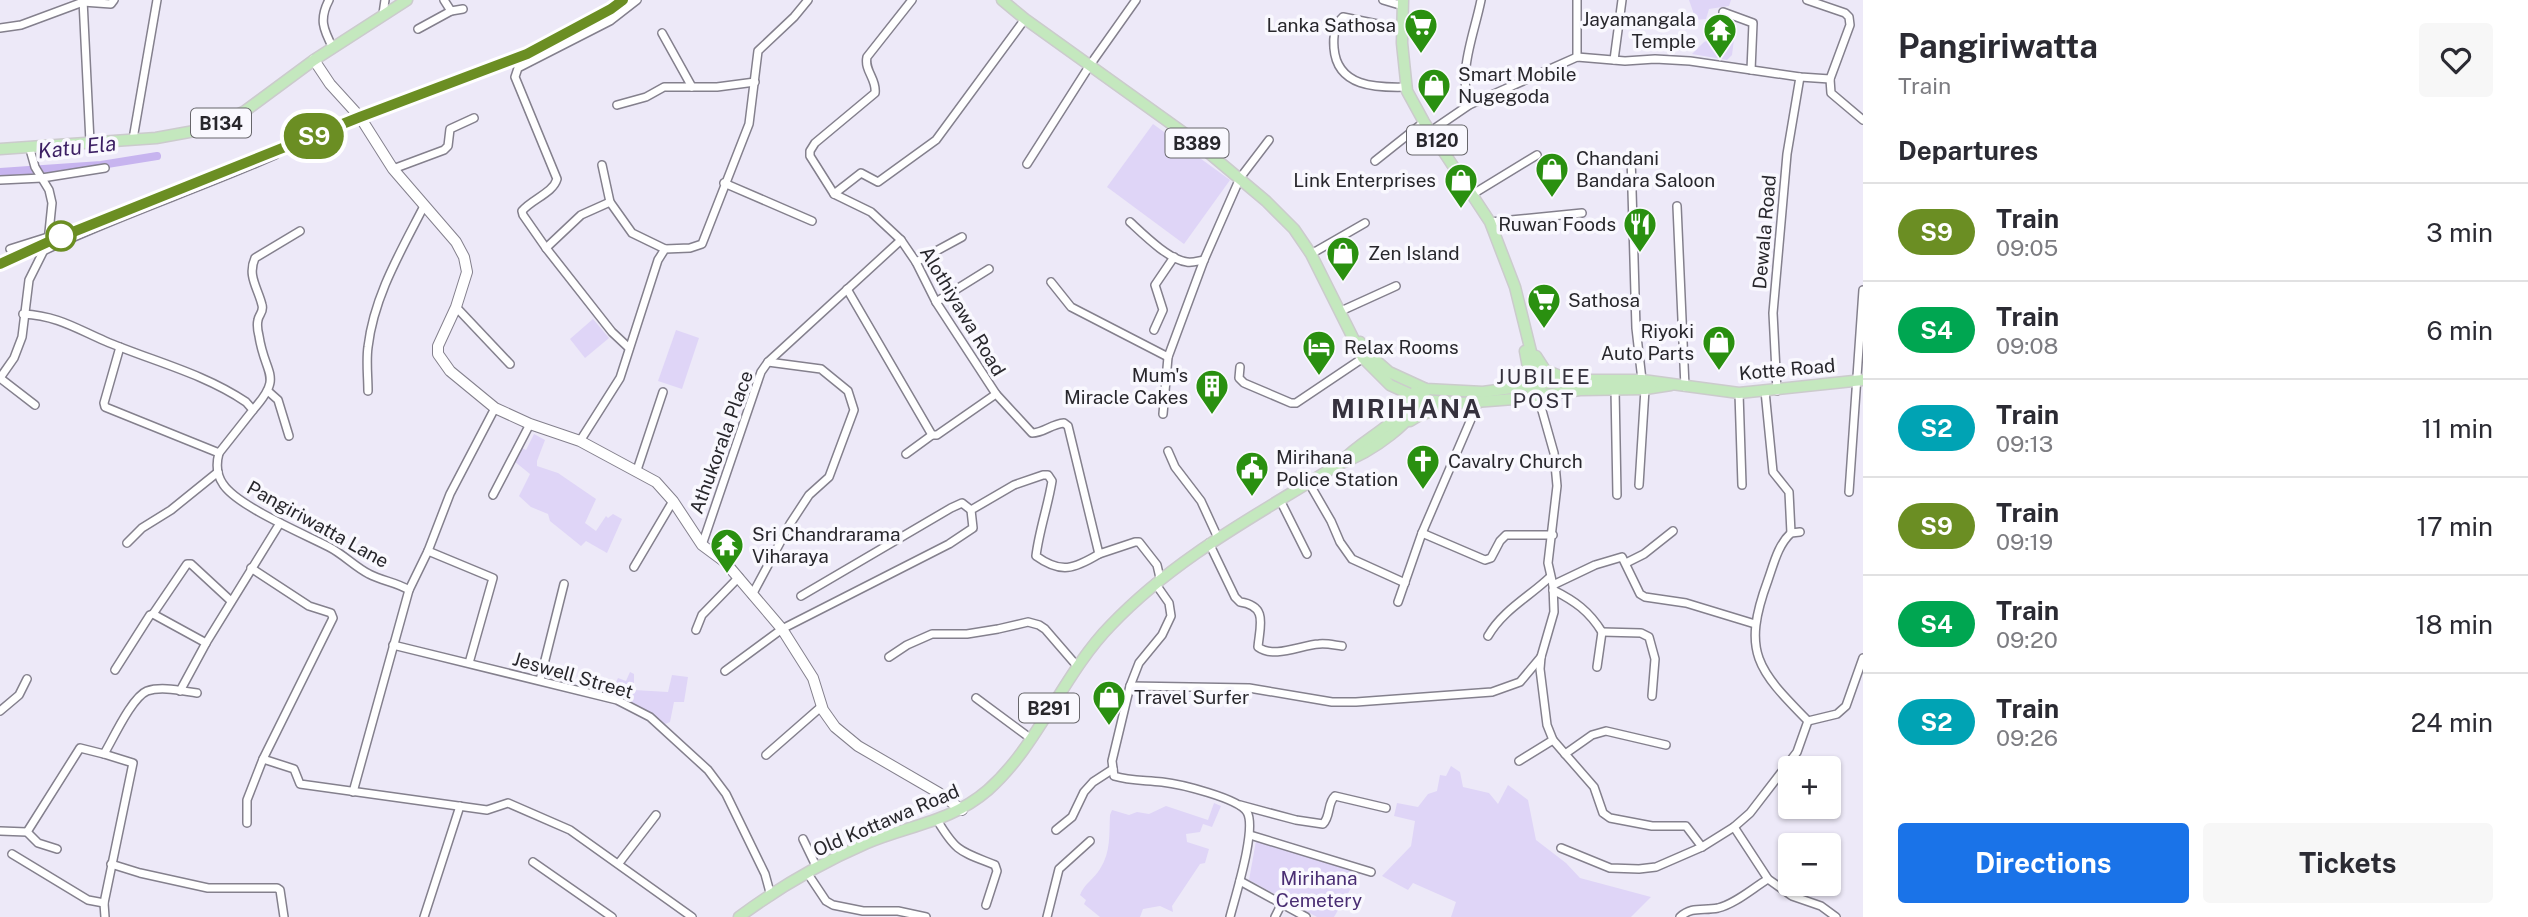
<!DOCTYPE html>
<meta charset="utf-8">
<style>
:root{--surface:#fff;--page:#f7f7f7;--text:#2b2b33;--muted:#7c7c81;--line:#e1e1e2;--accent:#1a73e8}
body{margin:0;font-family:"Public Sans",sans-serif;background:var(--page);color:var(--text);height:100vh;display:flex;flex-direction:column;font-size:26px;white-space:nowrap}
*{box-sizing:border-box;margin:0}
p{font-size:23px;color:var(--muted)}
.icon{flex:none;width:38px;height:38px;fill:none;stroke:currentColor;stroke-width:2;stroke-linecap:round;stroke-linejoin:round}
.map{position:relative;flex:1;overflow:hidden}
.side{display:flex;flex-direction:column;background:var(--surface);width:665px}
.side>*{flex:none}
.badge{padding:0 14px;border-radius:23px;font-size:24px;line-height:46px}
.tools{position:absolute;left:1778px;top:756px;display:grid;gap:14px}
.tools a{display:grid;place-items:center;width:63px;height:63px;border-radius:7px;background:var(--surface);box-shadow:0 2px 5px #0004;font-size:35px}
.map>.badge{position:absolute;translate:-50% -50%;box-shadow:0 0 0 4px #fff}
h2{padding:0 35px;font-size:26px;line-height:63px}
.round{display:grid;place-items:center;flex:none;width:74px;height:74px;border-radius:7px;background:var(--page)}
.summary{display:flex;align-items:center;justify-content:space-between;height:119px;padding:0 35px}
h1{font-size:33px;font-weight:700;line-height:52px}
.primary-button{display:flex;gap:14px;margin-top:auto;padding:14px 35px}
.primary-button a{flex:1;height:80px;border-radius:7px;background:var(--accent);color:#fff;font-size:28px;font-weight:700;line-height:80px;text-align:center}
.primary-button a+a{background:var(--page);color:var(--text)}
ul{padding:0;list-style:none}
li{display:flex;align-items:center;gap:21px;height:98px;padding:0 35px;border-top:2px solid var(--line)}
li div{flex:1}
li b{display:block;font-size:26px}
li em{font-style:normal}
li .badge{min-width:77px;font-weight:700;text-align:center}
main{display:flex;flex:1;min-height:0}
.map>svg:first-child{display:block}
.green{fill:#dfd5f7}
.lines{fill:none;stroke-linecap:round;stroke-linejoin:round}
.canal{stroke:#c7b4ef;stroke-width:8}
.street-casing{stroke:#84808d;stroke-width:10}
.secondary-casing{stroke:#84808d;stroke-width:12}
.primary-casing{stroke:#cbcbcc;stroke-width:13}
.street{stroke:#fff;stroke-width:7}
.secondary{stroke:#fff;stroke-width:10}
.primary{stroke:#c4e8be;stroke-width:10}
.rail{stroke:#73717a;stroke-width:2.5;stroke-dasharray:14 7;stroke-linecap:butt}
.line-casing{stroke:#fff;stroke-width:16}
.line{stroke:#6b8e23;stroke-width:10}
.stop-dot{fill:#fff;stroke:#6b8e23;stroke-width:3.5}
.labels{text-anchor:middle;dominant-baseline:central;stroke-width:7;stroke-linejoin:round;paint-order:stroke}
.shield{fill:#f9f8fe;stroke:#67666b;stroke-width:2}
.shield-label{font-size:18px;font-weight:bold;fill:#28272c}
.poi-label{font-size:19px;fill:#28272c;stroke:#f9f8fe;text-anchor:start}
.street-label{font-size:19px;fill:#28272c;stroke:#f9f8fe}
.park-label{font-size:19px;fill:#4a2e73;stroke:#f9f8fe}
.water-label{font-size:21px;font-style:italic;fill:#3c1f63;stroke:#f9f8fe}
.neighbourhood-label{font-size:21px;letter-spacing:2px;fill:#35313d;stroke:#f9f8fe}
.district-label{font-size:26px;font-weight:bold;letter-spacing:2px;fill:#35313d;stroke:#f9f8fe}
</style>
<main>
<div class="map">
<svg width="1863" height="917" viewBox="0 0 1863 917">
<rect width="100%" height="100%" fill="#ede9f8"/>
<!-- green -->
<g class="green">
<path d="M1689,0H1731L1729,6L1709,9L1706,19L1696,20Z"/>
<path d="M1718,36L1734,39L1732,55L1727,60L1692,54L1704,42Z"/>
<path d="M1153,124L1230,180L1184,244L1107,187Z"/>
<path d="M593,319L609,338L585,358L570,339Z"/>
<path d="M676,330L699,338L682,389L658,381Z"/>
<path d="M534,434L545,440L537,461V466L558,473L596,499L585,523L596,531L606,516L608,518L613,514L622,519L607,553L586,541L581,546L550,521L548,514L531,507L519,496L530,474L514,461L522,448L526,450Z"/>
<path d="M630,672L634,674V690L668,692L672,675L688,677L684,702H674L670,722L663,725L610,695L618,678L626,681Z"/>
<path d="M1451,766L1460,772L1463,787L1489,793L1498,804L1508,785L1528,800L1536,840L1566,863L1580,878L1651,897L1631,917H1451L1456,902L1413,883L1408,890L1382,876L1411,846L1415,821L1394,816L1397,803L1418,807L1428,794L1437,791L1440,775L1446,776Z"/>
<path d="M1214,803L1221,806L1212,827L1203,824L1200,832L1186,834L1187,842L1209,849L1205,863L1200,864L1172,906L1173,912L1160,906L1143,909L1140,917H1100L1084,904L1086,900L1080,895C1084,884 1094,879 1100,869C1111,852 1109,834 1110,815L1112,810L1129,815L1137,812L1149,814L1166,806L1208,820Z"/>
<path d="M1256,841L1360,873L1334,917H1317L1249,880Z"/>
</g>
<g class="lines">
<!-- canal -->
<path class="canal" d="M0,172L101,165L157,156"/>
<defs>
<g id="street">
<path d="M83,0L90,142"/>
<path d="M329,0C319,19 323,29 333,48"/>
<path d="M444,0L451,11L463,9"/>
<path d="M912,0L867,57C864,71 877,79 875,93L815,143L810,151V156L834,194L871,212L901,240L916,262L936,302L996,394"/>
<path d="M1383,0L1403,6"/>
<path d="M1807,0L1845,13L1849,17L1850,25L1830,79L1831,93L1863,120"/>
<path d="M1723,12L1753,23L1751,70"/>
<path d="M383,14L385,0"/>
<path d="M0,28L21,25L83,2L111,4L114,0"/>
<path d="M418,29L451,11"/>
<path d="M1402,29L1343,17C1335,24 1333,37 1334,48C1337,87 1376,88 1407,87"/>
<path d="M662,33L692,87"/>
<path d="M1577,57V0"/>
<path d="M1614,60L1622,0"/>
<path d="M617,105L646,97L664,87H717L755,82"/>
<path d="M1469,105C1458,70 1474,35 1481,0"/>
<path d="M1431,131L1469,105L1577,57L1625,61L1655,59L1690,61L1800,77L1830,79"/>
<path d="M133,139L157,0"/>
<path d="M1631,156L1636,328L1642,380"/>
<path d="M1375,161L1424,122"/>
<path d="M1027,164L1090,65L1136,0"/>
<path d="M602,165L610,202L632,233L665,249"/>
<path d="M393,169L444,150L448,146L450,129L474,118"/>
<path d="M0,180L42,178L105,168"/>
<path d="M724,183L812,221"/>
<path d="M834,194L861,173L878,182L936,140L1025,19"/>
<path d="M1473,194L1537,155"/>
<path d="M1677,206L1685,387"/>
<path d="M1130,222C1143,234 1169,260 1187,262C1192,263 1198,261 1204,260"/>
<path d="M1490,222L1582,213"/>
<path d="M546,248L581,215L610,202"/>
<path d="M10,249L48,237"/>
<path d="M43,251C119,215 198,189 275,155"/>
<path d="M1311,254L1365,223"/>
<path d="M916,262L962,237"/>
<path d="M1051,282L1071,307L1168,357"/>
<path d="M847,289L932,435H937L996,394L1032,433C1044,433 1051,424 1064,423L1068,426L1099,554L1135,542H1139L1157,565L1160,578"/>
<path d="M936,302L989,269"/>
<path d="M456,307L510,364"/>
<path d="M1341,311L1396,286"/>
<path d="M23,314C58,316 75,328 105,341C152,361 203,373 246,402L253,410L219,453"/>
<path d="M1154,330L1163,310L1155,285L1174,257"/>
<path d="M120,347L104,403L105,407L219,453C216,464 216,474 223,484C237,506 304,534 329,547C343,554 355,567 369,574C382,581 396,582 409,590"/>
<path d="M629,348L612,332L546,248L523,215L522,211C532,199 553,193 557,179L515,77L518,68L610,21L637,0"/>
<path d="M1240,367L1239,378L1244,383L1291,403H1296L1363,358"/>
<path d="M0,378L14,358L22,337L29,280L48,242L52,203L49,190L35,167L29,146"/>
<path d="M0,378L35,405"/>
<path d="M1615,389L1617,495"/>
<path d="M368,391C368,377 366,361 368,347C374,296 401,251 424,206"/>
<path d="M1765,391L1773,472L1789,492L1791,533"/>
<path d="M1777,391L1773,313L1787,154L1800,77"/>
<path d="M269,392L278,400L289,436"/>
<path d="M1739,393L1742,485"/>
<path d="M1541,407L1554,453L1557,486L1548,563L1553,585L1554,612L1541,657L1540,669L1547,725L1553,740L1594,787L1603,813L1610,818L1652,826H1686L1702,847"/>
<path d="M253,410C284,375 265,376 259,336C258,332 257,324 258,320C259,314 264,312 262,305C258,288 247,276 255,258L300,231"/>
<path d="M1163,414L1168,357L1204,260L1240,178L1269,140"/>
<path d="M580,441L620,378L658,260L665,249L690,248L702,244L749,124L758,51L794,17L808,0"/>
<path d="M1168,451L1175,467L1201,501L1218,538"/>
<path d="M906,454L932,435"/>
<path d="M637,470L663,392"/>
<path d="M1309,483L1331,521L1340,542L1352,559L1405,583"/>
<path d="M1639,485L1645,389"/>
<path d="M1849,492L1863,290"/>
<path d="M493,495L530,424"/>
<path d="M1280,500L1307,554"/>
<path d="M1422,533L1485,560L1491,558L1500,541L1506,535H1553"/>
<path d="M127,543L142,528L171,510L218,472"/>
<path d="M1209,543L1235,597L1240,602C1268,606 1260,625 1258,647C1274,659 1301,645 1319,644C1326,643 1334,645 1342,646"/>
<path d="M702,545L761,372L768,362L901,240"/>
<path d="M428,551L493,578L469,663"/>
<path d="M1626,563L1644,554L1673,531"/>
<path d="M634,567L673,501"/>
<path d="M1155,583L1169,603L1171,616L1162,635L1139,663L1130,686L1112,761L1114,776C1130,781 1146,780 1162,782C1180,784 1238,798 1247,812C1257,829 1235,897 1230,917"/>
<path d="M1553,585L1595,565L1622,557L1640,594L1645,597L1686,603L1755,624"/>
<path d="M1553,590C1575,601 1589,611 1602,632"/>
<path d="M752,595L790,524L809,495L829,477L854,410L848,391L821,369L768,362"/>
<path d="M801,596L951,508L962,503L971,510"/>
<path d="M1398,602L1422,533L1478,403"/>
<path d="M153,614L187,564H191L231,601"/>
<path d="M696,630L702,615L739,577"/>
<path d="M1602,632L1641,633L1649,637L1655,659L1652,696"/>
<path d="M1488,636C1503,610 1529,597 1550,577"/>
<path d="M393,645L617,700L650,717L708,770L726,794L765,874L771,896"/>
<path d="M889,657L907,645L932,634H967L998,629L1028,622L1039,625L1045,629L1077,666"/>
<path d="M1597,667L1602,632"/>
<path d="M115,670L150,615L153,614L206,643"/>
<path d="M725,671L782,629L949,544L973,528L971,510L1014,485L1043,475H1048L1052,481C1048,506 1039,531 1036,556C1061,574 1074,569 1099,554"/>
<path d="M540,680L564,584"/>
<path d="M1130,686L1249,688L1332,702H1356L1492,692L1520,682L1541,657"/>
<path d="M180,691L206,643L280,523"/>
<path d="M976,698L1030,738"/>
<path d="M0,711L19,695L27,679"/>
<path d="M1808,721L1837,714L1846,706L1863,658"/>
<path d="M104,754L133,763L104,903L105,917"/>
<path d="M1565,754L1592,735L1606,731L1666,745"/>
<path d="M766,755L822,706"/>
<path d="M263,759L294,769L300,784L487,810L508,803L570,830L692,917"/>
<path d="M1519,761L1553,740"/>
<path d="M353,792L409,590L428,551L450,494L495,408"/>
<path d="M1240,805L1296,820L1323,824C1331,816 1327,803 1335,796L1386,808"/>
<path d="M937,820C957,853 960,851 995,865L997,871L986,905"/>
<path d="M247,823V800L263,759L333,618L331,613L309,606L251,568"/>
<path d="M1734,827L1768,879L1792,896L1821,906L1836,917"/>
<path d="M1056,830L1072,817L1084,792L1093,782L1113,769"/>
<path d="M0,831L27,832L38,843L57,849"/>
<path d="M27,832L80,748L104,754C113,739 132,697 147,691C162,686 182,691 197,693"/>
<path d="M1250,835L1371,872"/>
<path d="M803,839L817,868"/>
<path d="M1561,848L1610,868L1639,869L1656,867L1702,847L1734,827L1750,813L1797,752L1808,721C1758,670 1741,653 1768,580C1774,563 1778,545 1791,533L1800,532"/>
<path d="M12,854L88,900L104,903"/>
<path d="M533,862L612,917"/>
<path d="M619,863L656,815"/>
<path d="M111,864L140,873L208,888H277L280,890L284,917"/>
<path d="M808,874L826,901L833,905L863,911H898L926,917"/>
<path d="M1240,881L1306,917"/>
<path d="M424,917L460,806"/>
<path d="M1047,917L1059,869L1090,841"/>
<path d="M1275,917L1282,903"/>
<path d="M1680,917C1692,906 1703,911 1718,908C1735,904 1753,888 1768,879"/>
</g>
<g id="secondary">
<path d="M314,60L330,84L360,117L393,169L456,242L464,257L467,272L456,307L438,346V354L450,371L495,408L530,424L580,441L656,482L673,501L702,545L725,562L782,629L813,678L823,710L835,727L858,746L939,793L962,810"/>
<path d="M1534,396L1541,407"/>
</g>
<g id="primary">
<path d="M1002,0L1025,19L1191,138L1266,201L1294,229L1311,254L1363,358L1390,385L1423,400L1462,403L1514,399L1580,390L1645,389L1671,385"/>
<path d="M1403,0L1402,43L1407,91L1424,122L1490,222L1515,287L1541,392"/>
<path d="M0,149L156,138L211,128L245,111L314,60L407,0"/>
<path d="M1360,342L1373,358L1389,372L1426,389L1483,392L1569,380H1642L1739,393L1863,380"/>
<path d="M1525,351L1533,394"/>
<path d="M1536,356L1545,370L1567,379"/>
<path d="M1410,421L1420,415L1450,405"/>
<path d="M1341,462C1364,437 1401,425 1415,392"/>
<path d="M739,917C778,888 823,862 867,843C910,825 951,822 988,790C1038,746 1063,674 1111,625C1177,556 1259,514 1339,464C1370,453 1417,422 1426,389"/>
</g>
</defs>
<!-- street casing -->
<use href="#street" class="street-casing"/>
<!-- secondary casing -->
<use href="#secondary" class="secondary-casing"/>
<!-- primary casing -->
<use href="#primary" class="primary-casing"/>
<!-- street -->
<use href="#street" class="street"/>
<!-- secondary -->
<use href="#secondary" class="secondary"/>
<!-- primary -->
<use href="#primary" class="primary"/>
<!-- rail -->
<path class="rail" d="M0,264L48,242L360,117L527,54L611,10L623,0"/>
</g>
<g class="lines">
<defs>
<path id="line" d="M0,264L48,242L360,117L527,54L611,9L623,0"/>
</defs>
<!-- line casing -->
<use href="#line" class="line-casing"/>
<!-- line -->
<use href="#line" class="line"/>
</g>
<!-- icons -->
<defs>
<symbol id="supermarket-pin" viewBox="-11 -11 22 30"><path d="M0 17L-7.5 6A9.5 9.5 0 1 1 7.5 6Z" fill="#2a9010" stroke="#f9f8fe"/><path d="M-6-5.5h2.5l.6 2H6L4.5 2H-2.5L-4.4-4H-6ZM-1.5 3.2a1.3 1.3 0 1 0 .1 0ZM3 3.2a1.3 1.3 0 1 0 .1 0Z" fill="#fff"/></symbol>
<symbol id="temple-pin" viewBox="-11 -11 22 30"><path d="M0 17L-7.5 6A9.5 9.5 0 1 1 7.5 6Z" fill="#2a9010" stroke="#f9f8fe"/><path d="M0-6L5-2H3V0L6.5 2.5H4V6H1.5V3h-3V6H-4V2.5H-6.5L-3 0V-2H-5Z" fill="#fff"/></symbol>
<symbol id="shop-pin" viewBox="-11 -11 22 30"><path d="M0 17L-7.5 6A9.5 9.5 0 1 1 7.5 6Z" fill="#2a9010" stroke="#f9f8fe"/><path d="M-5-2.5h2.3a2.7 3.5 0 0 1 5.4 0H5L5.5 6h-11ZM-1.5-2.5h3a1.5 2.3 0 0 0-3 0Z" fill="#fff"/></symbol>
<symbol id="restaurant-pin" viewBox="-11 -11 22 30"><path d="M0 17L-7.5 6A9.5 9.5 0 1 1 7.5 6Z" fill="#2a9010" stroke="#f9f8fe"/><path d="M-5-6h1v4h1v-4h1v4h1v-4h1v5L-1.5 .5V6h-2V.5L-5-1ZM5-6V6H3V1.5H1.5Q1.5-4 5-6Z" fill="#fff"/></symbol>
<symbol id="hotel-pin" viewBox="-11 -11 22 30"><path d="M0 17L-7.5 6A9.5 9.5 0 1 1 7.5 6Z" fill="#2a9010" stroke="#f9f8fe"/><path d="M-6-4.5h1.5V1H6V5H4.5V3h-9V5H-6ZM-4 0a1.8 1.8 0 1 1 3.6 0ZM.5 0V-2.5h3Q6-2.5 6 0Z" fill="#fff"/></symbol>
<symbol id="building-pin" viewBox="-11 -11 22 30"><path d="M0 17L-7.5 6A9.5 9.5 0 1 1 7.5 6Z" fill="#2a9010" stroke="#f9f8fe"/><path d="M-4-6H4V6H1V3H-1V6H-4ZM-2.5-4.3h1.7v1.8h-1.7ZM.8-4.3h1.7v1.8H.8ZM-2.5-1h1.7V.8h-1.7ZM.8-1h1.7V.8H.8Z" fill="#fff"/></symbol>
<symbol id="church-pin" viewBox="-11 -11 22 30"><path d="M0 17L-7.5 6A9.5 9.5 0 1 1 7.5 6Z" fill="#2a9010" stroke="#f9f8fe"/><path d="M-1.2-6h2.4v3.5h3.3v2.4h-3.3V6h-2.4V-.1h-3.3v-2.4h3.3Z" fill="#fff"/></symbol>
<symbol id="civic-pin" viewBox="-11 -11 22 30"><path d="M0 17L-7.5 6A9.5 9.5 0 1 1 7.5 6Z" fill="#2a9010" stroke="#f9f8fe"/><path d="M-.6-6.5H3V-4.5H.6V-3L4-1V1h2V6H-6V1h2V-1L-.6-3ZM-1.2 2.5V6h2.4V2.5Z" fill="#fff"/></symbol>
</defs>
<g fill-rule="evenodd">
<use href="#supermarket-pin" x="1402" y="6" width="38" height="52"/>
<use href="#temple-pin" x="1701" y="11" width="38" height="52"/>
<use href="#shop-pin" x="1415" y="66" width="38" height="52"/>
<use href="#shop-pin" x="1533" y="150" width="38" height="52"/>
<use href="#shop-pin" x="1442" y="161" width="38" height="52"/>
<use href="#restaurant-pin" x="1621" y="205" width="38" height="52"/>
<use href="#shop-pin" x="1324" y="234" width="38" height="52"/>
<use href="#supermarket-pin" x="1525" y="281" width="38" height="52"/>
<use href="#shop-pin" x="1700" y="323" width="38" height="52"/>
<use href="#hotel-pin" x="1300" y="328" width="38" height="52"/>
<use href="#building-pin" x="1193" y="367" width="38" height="52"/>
<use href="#church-pin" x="1404" y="442" width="38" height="52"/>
<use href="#civic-pin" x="1233" y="449" width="38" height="52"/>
<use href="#temple-pin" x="708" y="526" width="38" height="52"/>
<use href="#shop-pin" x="1090" y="678" width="38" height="52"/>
</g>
<!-- markers -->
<circle class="stop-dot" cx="61" cy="236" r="14"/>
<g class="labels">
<!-- shield labels -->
<g class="shield">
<rect x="191" y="108.5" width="60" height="29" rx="5"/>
<rect x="1407" y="125.5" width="60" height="29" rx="5"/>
<rect x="1165.5" y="128.5" width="63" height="29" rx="5"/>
<rect x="1019" y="693.5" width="60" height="29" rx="5"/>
</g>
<g class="shield-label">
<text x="221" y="123">B134</text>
<text x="1437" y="140">B120</text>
<text x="1197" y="143">B389</text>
<text x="1049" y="708">B291</text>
</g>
<!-- poi labels -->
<g class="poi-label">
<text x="1696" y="19" text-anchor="end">Jayamangala<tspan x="1696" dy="22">Temple</tspan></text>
<text x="1396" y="25" text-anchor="end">Lanka Sathosa</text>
<text x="1458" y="74">Smart Mobile<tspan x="1458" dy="22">Nugegoda</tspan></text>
<text x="1576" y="158">Chandani<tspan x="1576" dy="22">Bandara Saloon</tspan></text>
<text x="1436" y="180" text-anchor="end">Link Enterprises</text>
<text x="1616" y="224" text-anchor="end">Ruwan Foods</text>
<text x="1368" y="253">Zen Island</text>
<text x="1568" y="300">Sathosa</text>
<text x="1694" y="331" text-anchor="end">Riyoki<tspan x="1694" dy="22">Auto Parts</tspan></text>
<text x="1344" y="347">Relax Rooms</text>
<text x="1188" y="375" text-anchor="end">Mum's<tspan x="1188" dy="22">Miracle Cakes</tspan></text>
<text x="1276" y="457">Mirihana<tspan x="1276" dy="22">Police Station</tspan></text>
<text x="1448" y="461">Cavalry Church</text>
<text x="752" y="534">Sri Chandrarama<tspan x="752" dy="22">Viharaya</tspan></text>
<text x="1134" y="697">Travel Surfer</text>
</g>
<!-- street labels -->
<g class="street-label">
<text transform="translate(1764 232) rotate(-85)">Dewala Road</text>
<text transform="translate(963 311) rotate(59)">Alothiyawa Road</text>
<text transform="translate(1787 369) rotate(-5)">Kotte Road</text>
<text transform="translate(721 442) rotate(-70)">Athukorala Place</text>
<text transform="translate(318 524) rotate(29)">Pangiriwatta Lane</text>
<text transform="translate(573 675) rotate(16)">Jeswell Street</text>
<text transform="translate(886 820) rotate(-23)">Old Kottawa Road</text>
</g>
<!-- park labels -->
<g class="park-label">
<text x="1319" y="878">Mirihana<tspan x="1319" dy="22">Cemetery</tspan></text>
</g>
<!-- water labels -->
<g class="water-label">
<text transform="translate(77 147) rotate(-6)">Katu Ela</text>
</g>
<!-- neighbourhood labels -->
<g class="neighbourhood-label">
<text x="1544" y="376">JUBILEE<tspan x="1544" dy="24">POST</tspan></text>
</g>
<!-- district labels -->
<g class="district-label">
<text x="1407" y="408">MIRIHANA</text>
</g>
</g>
</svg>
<div class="tools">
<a>+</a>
<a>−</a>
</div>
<b class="badge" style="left:314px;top:136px;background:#6b8e23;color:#fff">S9</b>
</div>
<section class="side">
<div class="summary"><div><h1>Pangiriwatta</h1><p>Train</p></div><a class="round"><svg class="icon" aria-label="heart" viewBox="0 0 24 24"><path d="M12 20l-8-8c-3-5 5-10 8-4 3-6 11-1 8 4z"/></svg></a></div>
<h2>Departures</h2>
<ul>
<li><span class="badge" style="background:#6b8e23;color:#fff">S9</span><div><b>Train</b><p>09:05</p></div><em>3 min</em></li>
<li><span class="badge" style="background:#00a651;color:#fff">S4</span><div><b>Train</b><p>09:08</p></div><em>6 min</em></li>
<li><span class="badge" style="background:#00a3b4;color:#fff">S2</span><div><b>Train</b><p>09:13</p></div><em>11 min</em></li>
<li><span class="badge" style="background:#6b8e23;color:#fff">S9</span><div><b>Train</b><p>09:19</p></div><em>17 min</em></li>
<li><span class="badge" style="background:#00a651;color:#fff">S4</span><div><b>Train</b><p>09:20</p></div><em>18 min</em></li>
<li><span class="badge" style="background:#00a3b4;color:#fff">S2</span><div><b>Train</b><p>09:26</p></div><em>24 min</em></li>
</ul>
<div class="primary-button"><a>Directions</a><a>Tickets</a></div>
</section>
</main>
